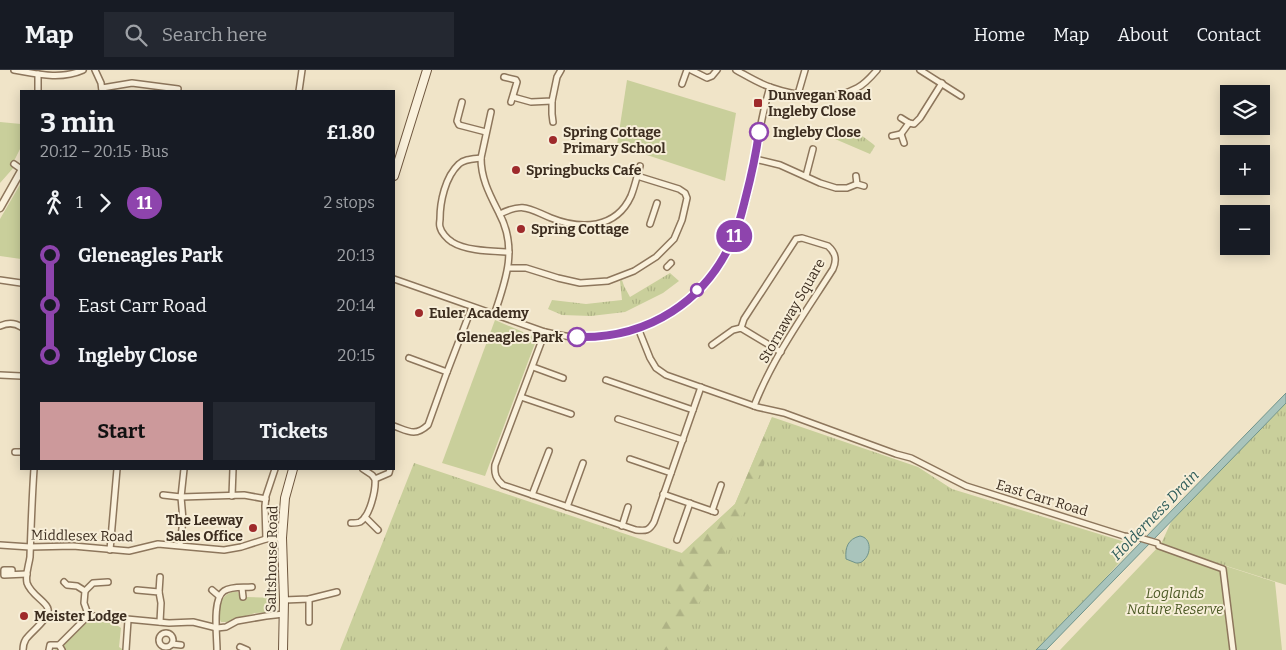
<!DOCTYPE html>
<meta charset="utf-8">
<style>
:root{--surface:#171b24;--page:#242831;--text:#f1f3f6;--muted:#9ea1a6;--line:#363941;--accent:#cc999b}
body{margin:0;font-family:Bitter,serif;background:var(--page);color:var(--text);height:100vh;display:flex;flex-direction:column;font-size:19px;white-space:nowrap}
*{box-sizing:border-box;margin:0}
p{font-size:16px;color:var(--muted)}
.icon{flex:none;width:28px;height:28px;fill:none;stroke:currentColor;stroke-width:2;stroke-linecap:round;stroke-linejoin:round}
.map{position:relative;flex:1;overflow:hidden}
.details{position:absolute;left:20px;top:20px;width:375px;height:380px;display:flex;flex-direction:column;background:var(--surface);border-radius:0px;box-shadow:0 2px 12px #0003}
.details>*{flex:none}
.badge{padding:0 10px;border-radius:16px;font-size:18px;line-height:32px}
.buttons{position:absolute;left:1220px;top:15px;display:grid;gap:10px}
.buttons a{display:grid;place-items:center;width:50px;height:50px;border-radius:0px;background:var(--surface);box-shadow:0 2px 12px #0003;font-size:25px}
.map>.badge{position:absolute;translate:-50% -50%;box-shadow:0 0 0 2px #fff}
.legs{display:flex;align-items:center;gap:8px;height:55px;padding:0 20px;font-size:16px}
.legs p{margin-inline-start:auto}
.summary{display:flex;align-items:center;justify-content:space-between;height:85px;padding:0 20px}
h1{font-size:28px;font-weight:700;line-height:38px}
.button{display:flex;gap:10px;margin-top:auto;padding:10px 20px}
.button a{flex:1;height:58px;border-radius:0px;background:var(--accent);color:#111;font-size:20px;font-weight:700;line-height:58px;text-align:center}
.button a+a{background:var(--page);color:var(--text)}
ul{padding:0 20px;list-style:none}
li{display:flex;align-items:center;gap:18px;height:50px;font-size:19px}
li i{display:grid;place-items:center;width:8px;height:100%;margin:0 6px;background:currentColor}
li i::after{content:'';width:12px;height:12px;margin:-6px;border:4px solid;border-radius:50%;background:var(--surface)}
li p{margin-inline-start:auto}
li:first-child i{background:linear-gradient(#0000 50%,currentColor 0)}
li:last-child i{background:linear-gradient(currentColor 50%,#0000 0)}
header{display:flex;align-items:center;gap:30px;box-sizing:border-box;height:70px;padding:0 25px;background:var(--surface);border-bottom:1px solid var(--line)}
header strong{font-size:24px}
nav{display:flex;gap:28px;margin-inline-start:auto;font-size:18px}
.search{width:350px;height:45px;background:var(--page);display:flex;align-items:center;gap:12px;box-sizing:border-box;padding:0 18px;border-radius:0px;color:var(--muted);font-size:19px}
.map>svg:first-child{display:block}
.grass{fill:url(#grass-tufts)}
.forest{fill:url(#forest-firs)}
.park{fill:#c9cf9b}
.water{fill:#a9c4bc;stroke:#6f938a}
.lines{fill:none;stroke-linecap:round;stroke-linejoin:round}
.minor-casing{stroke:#8d765c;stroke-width:8}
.tertiary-casing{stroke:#8d765c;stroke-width:9}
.secondary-casing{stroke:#6f573f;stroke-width:10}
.minor{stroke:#faf1dc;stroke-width:5}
.tertiary{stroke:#faf1dc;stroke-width:6}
.secondary{stroke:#faf1dc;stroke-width:8}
.line-1-casing{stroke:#fff;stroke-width:11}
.line-1{stroke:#8e44ad;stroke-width:8}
.poi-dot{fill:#9e2a2b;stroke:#f7eed8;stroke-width:2}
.stop-1-dot{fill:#fff;stroke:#8e44ad;stroke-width:2.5}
.labels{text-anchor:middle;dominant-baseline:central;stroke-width:4;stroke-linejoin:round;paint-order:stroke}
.poi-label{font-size:14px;font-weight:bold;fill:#3d2e20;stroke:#f7eed8;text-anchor:start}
.stop-label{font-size:14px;font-weight:bold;fill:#3d2e20;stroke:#f7eed8;text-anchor:start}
.street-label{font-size:14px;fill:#3d2e20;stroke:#f7eed8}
.park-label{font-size:14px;font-style:italic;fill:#4d5a26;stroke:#f7eed8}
.water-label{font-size:15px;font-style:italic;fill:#2f5d5a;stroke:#f7eed8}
</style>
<header>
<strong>Map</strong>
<div class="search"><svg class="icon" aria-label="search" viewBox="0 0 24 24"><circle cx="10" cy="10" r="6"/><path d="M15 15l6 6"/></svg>Search here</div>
<nav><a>Home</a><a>Map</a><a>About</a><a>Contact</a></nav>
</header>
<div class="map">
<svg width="1286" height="580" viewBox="0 0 1286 580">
<defs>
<pattern id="grass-tufts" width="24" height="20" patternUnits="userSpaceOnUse" patternTransform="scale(1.25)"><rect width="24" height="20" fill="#c9cf9b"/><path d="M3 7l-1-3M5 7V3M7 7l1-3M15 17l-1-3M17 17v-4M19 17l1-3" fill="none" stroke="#aeb285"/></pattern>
<pattern id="forest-firs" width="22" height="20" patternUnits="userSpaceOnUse" patternTransform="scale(1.25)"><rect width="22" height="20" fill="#c9cf9b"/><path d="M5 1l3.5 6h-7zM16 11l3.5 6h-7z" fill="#aeb285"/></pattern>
</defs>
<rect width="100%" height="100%" fill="#f0e4c8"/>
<!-- grass -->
<g class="grass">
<path d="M839,59L845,64L861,65L873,74L875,76L870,84L835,69L834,67Z"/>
<path d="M670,203L679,211L663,223L625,242L591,246L562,245L548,239L552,230L586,234L622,230L620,211L622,210L624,216L630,227Z"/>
<path d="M1286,333V515L1167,477L1161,474L1171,452L1201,418L1259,361Z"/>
<path d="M772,347L918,397L952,419L1135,475L1093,522L1036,580H340L414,393L682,483L735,434Z"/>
</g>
<!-- forest -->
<path class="forest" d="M772,347L764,395L710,518L676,564L675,580H655L682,483L735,434Z"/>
<!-- park -->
<g class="park">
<path d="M627,10L736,43L725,111L617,75Z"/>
<path d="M0,52L21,54V77L14,91L15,96L0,113Z"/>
<path d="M21,113V189L0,186V149Z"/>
<path d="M495,250L537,268L485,406L442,393Z"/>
<path d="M1161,474L1167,477L1275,512L1282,580H1060Z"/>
<path d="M232,522H238L240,528L246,529V527L276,528V542L255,543L227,552H221C215,540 220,526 232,522Z"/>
<path d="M87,552C98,552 112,550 121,558L119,577L124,580H54C67,574 77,562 87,552Z"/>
</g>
<!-- water -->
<g class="water">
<path d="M1286,323V333L1259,361L1046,580H1036Z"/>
<path d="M860,466C872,468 871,484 864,490C861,493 859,493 856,493L846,489C845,477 848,469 860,466Z"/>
</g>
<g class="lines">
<defs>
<g id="minor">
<path d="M14,0C37,4 61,10 83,0"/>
<path d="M95,0L101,13L102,21"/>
<path d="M691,0L707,8L712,6L717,0"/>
<path d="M736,0C747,6 758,13 770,17C796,26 832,32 857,18C865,14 871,7 877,0"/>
<path d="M920,0L961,26"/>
<path d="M504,7L516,10L517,12L511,32"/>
<path d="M682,14L687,0"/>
<path d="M102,18L132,13L178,19"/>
<path d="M38,21V4"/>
<path d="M299,21L302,0"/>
<path d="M798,24L805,0"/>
<path d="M513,27L531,32L552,31L557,7L561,0"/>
<path d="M552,31V44L553,52"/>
<path d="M462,32L457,51L459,55L486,62"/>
<path d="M491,42L481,88C481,109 490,125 499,143C518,178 506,210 494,245"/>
<path d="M901,48L909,53L914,54L920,48L942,13"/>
<path d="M901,64L909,53"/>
<path d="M892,66L901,64L904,73"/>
<path d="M481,88C473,89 464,89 459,94C445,107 440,132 440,149C440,151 439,154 440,157C441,162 447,169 452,172C466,181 492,181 509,182"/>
<path d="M755,89L780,95L820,113L836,118H847L857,114"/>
<path d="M14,94L21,99"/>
<path d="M806,106L813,79"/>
<path d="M856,106L857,114L864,116"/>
<path d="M500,144C524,132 529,139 551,148C581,160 616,159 631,126C635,116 637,106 640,96"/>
<path d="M650,154L657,133"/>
<path d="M667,197L671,193"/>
<path d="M509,198H526L558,208L580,213L608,211L634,201L656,187L674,169L682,150L687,128L685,123L679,119L637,106"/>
<path d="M394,209L545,262C554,264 563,266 572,267C642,272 708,231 735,165C754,118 755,65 770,17"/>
<path d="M0,210L21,213"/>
<path d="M0,256C7,253 14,252 21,257"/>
<path d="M638,258L650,288L656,298L666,305L757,337L784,343L896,384L911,388L966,416L1124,466L1140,468L1157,473"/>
<path d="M741,258L744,249L796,169L802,168L828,176C836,183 837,190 833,199C805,243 773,287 754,336"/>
<path d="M545,262L495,395C494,404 496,409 503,415L636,460C646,461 649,461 654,452L701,317"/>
<path d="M712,275L733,260L741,258L781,282"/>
<path d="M409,288L447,302L472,237"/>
<path d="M533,297L563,308"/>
<path d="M0,305L21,306"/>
<path d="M606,310L693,340"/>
<path d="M521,327L571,344"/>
<path d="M618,349L683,370"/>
<path d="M394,356C408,361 415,367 428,355L447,302"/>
<path d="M15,382H21"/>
<path d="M630,389L671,403"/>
<path d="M375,409L389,403L390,399"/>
<path d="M663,424L715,442"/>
<path d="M163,425L181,427L244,425L266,429"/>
<path d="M532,425L549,381"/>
<path d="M232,426L233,399"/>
<path d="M567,437L583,393"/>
<path d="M712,441L721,415"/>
<path d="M365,447L378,460"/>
<path d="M351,453C354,453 358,453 360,452C370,446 376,420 375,409L372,405L363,399"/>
<path d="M622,456L628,437"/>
<path d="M266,469L265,436L266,426L275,399"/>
<path d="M677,470L690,433"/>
<path d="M0,475L30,477L73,476L129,481L158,474L224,480L241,477L266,469L282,468"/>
<path d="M180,475L183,450L181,427L184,399"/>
<path d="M1159,476L1223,499L1233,580"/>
<path d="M110,480L117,399"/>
<path d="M12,504V500H4V505L27,504"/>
<path d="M64,512L67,515L77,516L85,521L84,533L89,547"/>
<path d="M242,518L243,527"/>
<path d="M137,520L159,522L161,533L160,552"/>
<path d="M212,520L219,526"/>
<path d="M85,521L93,513L108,512"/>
<path d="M159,522L160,507"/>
<path d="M284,530L309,529L337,522"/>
<path d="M309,552V529"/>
<circle cx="166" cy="570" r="7"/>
<path d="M172,574L181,575"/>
<path d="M240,577L247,580"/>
<path d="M23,580C23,576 24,572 26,569C31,562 50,548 48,539C47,532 31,525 27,513C25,504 29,495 30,487C31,457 32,428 34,399"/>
<path d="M49,580L50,575H59"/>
<path d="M62,580L59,575L87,547L95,546L169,553L193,552L217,558L226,557L237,551L266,546L284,544"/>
<path d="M126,580L128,550"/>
<path d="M217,580C217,566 212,529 224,521C232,516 243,518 252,517"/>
</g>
<path id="tertiary" d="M0,138L21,101"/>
<g id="secondary">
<path d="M394,106L427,0"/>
<path d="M283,580L284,530L282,468L285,428L293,399"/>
</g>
</defs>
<!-- minor casing -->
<use href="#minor" class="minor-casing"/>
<!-- tertiary casing -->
<use href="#tertiary" class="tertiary-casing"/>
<!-- secondary casing -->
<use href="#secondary" class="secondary-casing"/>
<!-- minor -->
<use href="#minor" class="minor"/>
<!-- tertiary -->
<use href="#tertiary" class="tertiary"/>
<!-- secondary -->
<use href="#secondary" class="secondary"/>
</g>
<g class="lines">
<defs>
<path id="line-1" d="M577,267C648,269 707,231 734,166C739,155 742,142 745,130C751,107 756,85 759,62"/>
</defs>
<!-- line-1 casing -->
<use href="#line-1" class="line-1-casing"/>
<!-- line-1 -->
<use href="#line-1" class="line-1"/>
</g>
<!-- markers -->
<g class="poi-dot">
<rect x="753" y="28" width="10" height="10" rx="2.5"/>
<circle cx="553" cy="70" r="5"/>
<circle cx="516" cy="100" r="5"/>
<circle cx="521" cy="159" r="5"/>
<circle cx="419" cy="243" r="5"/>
<circle cx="253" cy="458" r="5"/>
<circle cx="24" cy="546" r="5"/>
</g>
<g class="stop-1-dot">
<circle cx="759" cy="62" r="9"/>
<circle cx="697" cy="220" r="6"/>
<circle cx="577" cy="267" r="9"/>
</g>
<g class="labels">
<!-- poi labels -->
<g class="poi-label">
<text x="768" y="25">Dunvegan Road<tspan x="768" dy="16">Ingleby Close</tspan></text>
<text x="563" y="62">Spring Cottage<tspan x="563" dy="16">Primary School</tspan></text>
<text x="526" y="100">Springbucks Cafe</text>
<text x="531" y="159">Spring Cottage</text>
<text x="429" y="243">Euler Academy</text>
<text x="243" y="450" text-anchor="end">The Leeway<tspan x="243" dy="16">Sales Office</tspan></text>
<text x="34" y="546">Meister Lodge</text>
</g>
<!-- stop labels -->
<g class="stop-label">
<text x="773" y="62">Ingleby Close</text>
<text x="563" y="267" text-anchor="end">Gleneagles Park</text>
</g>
<!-- street labels -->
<g class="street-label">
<text transform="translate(792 241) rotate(-60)">Stornaway Square</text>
<text transform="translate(1042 428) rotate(17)">East Carr Road</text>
<text transform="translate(82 466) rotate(1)">Middlesex Road</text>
<text transform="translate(272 489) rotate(-89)">Saltshouse Road</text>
</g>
<!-- park labels -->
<g class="park-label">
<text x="1175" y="523">Loglands<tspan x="1175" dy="16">Nature Reserve</tspan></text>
</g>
<!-- water labels -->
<g class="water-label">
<text transform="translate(1155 445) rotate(-46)">Holderness Drain</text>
</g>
</g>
</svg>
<div class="buttons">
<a><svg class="icon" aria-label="layers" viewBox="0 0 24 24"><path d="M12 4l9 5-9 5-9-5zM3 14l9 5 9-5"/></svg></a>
<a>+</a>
<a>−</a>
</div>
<b class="badge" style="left:734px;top:166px;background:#8e44ad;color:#fff">11</b>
<section class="details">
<div class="summary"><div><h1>3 min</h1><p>20:12 – 20:15 · Bus</p></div><b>£1.80</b></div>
<div class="legs"><svg class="icon" aria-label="walk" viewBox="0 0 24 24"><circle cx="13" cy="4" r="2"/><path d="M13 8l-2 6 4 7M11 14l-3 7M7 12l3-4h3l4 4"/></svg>1<svg class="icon" aria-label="forward" viewBox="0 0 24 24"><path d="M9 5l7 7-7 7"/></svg><b class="badge" style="background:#8e44ad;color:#fff">11</b><p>2 stops</p></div>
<ul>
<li><i style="color:#8e44ad"></i><b>Gleneagles Park</b><p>20:13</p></li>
<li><i style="color:#8e44ad"></i><span>East Carr Road</span><p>20:14</p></li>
<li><i style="color:#8e44ad"></i><b>Ingleby Close</b><p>20:15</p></li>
</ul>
<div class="button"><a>Start</a><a>Tickets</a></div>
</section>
</div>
